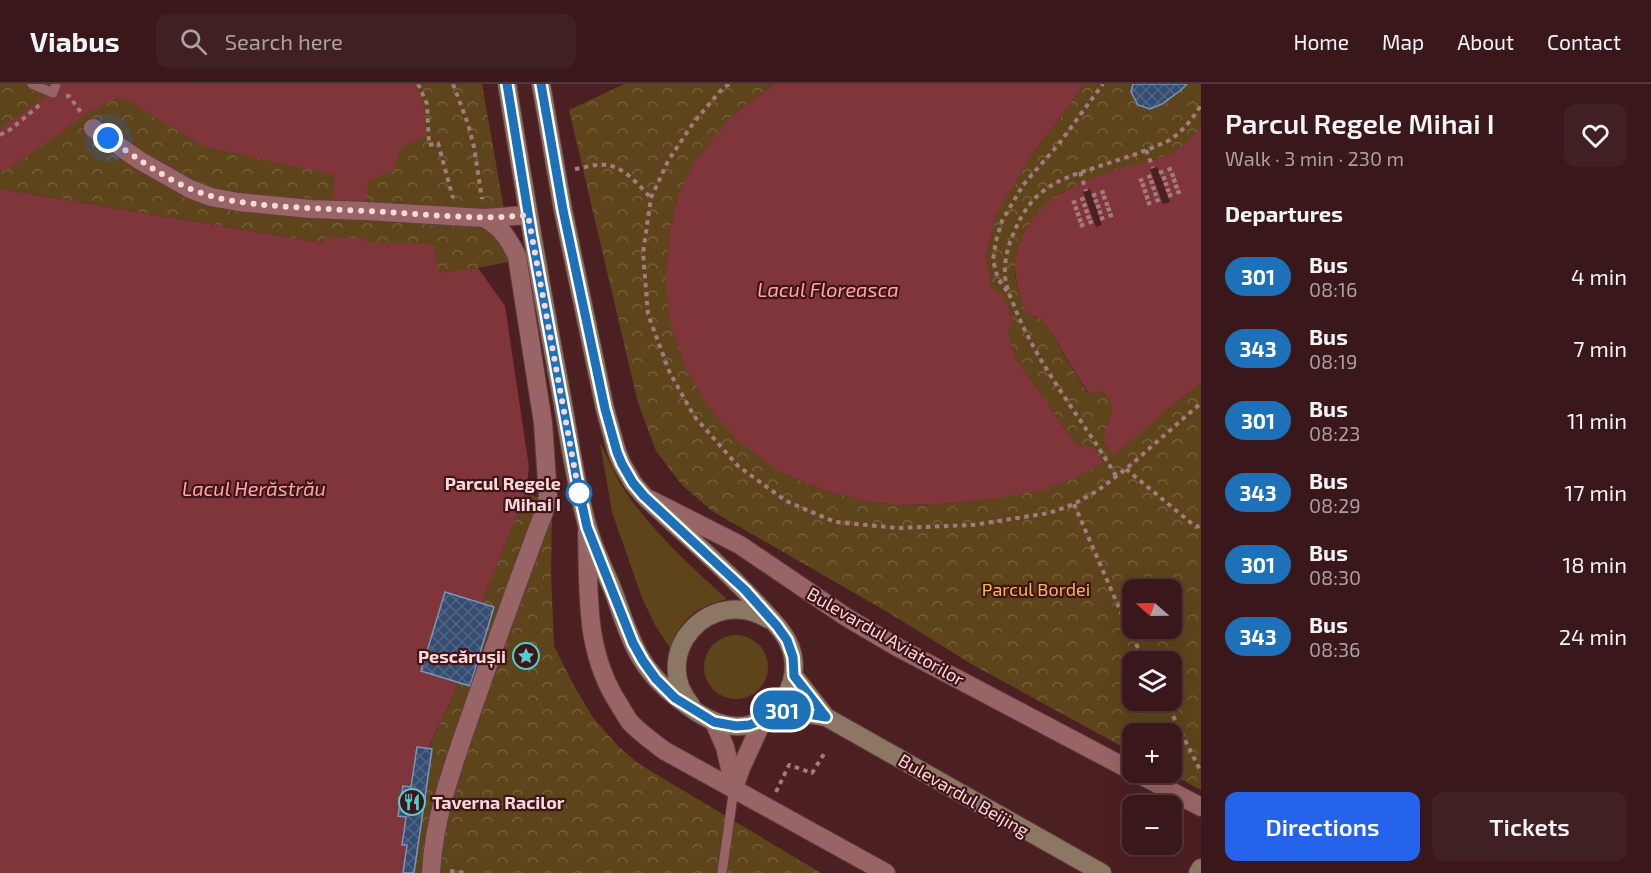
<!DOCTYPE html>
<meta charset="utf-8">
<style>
:root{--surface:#39171a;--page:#402023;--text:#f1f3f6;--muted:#ab9fa2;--line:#533639;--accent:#2563eb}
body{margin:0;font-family:"Exo 2",sans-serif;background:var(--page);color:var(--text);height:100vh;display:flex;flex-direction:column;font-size:22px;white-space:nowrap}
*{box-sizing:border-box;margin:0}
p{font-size:20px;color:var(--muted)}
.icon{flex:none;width:33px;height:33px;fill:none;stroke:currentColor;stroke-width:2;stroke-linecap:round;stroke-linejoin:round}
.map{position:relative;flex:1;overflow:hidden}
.side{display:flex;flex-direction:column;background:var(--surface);width:450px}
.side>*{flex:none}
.badge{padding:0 12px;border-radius:20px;font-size:21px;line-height:39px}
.needle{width:39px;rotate:290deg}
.buttons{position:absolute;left:1122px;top:495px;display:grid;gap:12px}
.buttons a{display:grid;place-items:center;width:60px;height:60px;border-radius:12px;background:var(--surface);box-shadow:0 6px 24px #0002,0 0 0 2px var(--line);font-size:30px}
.you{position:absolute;width:30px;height:30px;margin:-15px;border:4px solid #fff;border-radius:50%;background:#1a73e8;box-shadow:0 0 0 9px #1a73e833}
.map>.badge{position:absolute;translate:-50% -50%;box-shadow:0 0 0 3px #fff}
h2{padding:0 24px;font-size:22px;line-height:54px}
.round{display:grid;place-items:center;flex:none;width:63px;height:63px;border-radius:12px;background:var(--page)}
.summary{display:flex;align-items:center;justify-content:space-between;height:102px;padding:0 24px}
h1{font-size:28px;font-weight:600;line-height:45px}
.action{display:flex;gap:12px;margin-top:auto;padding:12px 24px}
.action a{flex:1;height:69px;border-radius:12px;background:var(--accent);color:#fff;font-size:24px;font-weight:600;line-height:69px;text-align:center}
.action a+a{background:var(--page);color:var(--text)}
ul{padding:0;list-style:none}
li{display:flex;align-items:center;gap:18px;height:72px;padding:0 24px}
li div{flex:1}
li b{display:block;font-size:22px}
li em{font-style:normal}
li .badge{min-width:66px;font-weight:700;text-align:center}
header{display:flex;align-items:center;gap:36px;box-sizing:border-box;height:84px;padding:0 30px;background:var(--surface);border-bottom:2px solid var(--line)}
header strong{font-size:28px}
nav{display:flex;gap:33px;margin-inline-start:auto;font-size:21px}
.search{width:420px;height:54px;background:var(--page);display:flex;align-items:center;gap:15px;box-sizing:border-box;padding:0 21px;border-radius:12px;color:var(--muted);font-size:22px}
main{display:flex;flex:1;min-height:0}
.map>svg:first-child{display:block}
.grass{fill:#5d441b}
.park{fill:url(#park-crowns);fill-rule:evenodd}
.water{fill:#80353b}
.pier{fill:#4c1f22}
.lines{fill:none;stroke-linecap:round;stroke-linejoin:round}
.river{stroke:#80353b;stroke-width:38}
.building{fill:url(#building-cross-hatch);stroke:#7995be;stroke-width:1.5}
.lane-casing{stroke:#643c40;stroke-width:11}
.street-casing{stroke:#643c40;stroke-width:20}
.secondary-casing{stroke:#643c40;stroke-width:20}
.path{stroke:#a27c7d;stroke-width:4;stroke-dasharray:4.5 4.5;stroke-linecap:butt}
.lane{stroke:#996465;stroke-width:9}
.street{stroke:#996465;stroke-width:18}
.secondary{stroke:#8c7862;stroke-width:18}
.line-casing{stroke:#fff;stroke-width:14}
.line{stroke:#1d71b8;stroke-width:9}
.walk{stroke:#f7d8d8;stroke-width:6;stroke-dasharray:0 10.8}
.stop-dot{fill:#fff;stroke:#1d71b8;stroke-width:3}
.labels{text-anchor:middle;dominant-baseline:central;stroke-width:4.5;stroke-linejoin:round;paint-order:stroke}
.stop-label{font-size:18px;font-weight:bold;fill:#f7d8d8;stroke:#401418;text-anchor:end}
.park-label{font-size:18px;fill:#f5b956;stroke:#401418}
.street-label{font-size:18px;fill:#f7d8d8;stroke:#401418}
.poi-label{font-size:18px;font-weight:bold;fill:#f7d8d8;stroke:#401418;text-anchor:end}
.water-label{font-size:20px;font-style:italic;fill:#ffa5a7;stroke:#401418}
</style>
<header>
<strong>Viabus</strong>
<div class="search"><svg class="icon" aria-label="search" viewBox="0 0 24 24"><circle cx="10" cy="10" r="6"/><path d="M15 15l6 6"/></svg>Search here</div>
<nav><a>Home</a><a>Map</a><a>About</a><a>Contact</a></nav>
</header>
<main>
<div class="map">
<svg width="1201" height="789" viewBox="0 0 1201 789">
<defs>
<pattern id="park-crowns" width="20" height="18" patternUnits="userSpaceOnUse" patternTransform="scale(1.5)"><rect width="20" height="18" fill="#5d441b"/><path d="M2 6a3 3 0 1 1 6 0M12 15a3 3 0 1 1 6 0" fill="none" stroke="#755e3b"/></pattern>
<pattern id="building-cross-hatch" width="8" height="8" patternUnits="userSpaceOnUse" patternTransform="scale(1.5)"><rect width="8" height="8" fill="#344d71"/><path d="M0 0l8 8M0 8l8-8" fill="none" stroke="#526684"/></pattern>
</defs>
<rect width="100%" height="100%" fill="#4c1f22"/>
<!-- grass -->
<g class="grass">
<path d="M600,359C608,373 614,390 623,404C651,446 689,481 727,515C696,523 681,534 670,564L655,541L642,514L612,428Z"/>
<circle cx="736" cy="583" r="32"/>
</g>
<!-- park -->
<g class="park">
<path d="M0,0H482L513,177L478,184L439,190L364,158V155L325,154L323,159L0,105V79L2,75L0,72Z"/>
<path d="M624,0H775L732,32L677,114L670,146L666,188L780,388L826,407L864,417L896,421L938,420L992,415L1076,361L1015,273L1008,249L992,205L986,171L996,131L1015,97L1034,67L1056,40L1084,0H1201V43L1191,57L1173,70L1092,95L1061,109L1015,192L1019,209L1026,229L1042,235L1088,310L1103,307L1114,323L1103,356L1171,322L1201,299V706L1169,689L1172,688V650H1132V668L973,581L889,529L712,427L682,401L656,367L638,319L569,26ZM1132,506H1172V544H1132ZM1132,578H1172V616H1132Z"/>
<path d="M526,408L552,420L551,491L554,562L574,602L594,635L619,663L639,680L821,789H403L406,763L402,762L405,734L397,732L402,702H410L416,662L429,663L454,609L489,500Z"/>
</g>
<!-- water -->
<g class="water">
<path d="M69,0H415L423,19L426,53L401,63L393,87L368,97L366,119L333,118L335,91L203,62L125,15C109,13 97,15 81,20L68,2Z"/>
<path d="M775,0H1084L1056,40L1034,67L996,131L986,171L992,205L1003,211L1013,235L1008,249L1015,273L1076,361L1094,364L1103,379L1074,394L1047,405L992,415L938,420L896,421L864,417L826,407L780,388L738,357L710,325L685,283L669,235L666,188L670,146L677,114L692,83L711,57L732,32Z"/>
<path d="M1201,43V299L1171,322L1114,372L1103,356L1113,323L1103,307L1089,310L1042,235L1026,229C1015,199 1010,179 1024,149C1044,108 1094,92 1135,80C1148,77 1163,75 1174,68C1186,61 1193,53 1201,43Z"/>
<path d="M0,105L323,159L325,153L364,154L365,158L433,160L439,189L478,184L505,222L529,383L526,408L489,500L454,609L428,664L416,663L410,703L402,702L398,732L405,734L402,761L406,762L403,789H0Z"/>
</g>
<!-- pier -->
<g class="pier">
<path d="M1157,83L1170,118L1163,120L1150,85Z"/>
<path d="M1090,105L1102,141L1096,143L1083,108Z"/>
</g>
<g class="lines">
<!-- river -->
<path class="river" d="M0,68L76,14L103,0"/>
</g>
<!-- building -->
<g class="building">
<path d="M1133,0H1187L1181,6L1162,20L1150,25L1138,21L1131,8Z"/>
<path d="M445,508L494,523L470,602L421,587Z"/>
<path d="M417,663L432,665L414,789H403L407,761H402L406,733L398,732L403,702L411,703Z"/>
</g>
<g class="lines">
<defs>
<g id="lane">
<path d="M32,0L53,9L56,0"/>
<path d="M722,789L734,704"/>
</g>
<g id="street">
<path d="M93,44L139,76L190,105L211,113L238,118L311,125L365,127L484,134L528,131"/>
<path d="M651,416L740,461L846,533L897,563L1132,687"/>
<path d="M587,448C589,510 584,568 620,622C623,627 626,633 630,638C640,649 653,658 665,667L886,789"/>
<path d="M714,638L725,663L734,702"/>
<path d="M1135,688L1201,723"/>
<path d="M734,704L741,684L763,636"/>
<path d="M431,789C434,730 455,676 474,621C496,557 520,492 544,428L548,412L543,339L517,172C508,154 502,144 484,134"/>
</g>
<g id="secondary">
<path d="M507,0C523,99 540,199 559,298C568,345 574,394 587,441C593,464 605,486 614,509C622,531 629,555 642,576C656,599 676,614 698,629C719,642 744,649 766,633C791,616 802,584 787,556C781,544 770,534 761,524C725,484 683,449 644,412L633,399L622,380L617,368L605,325L563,126L541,0"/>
<path d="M794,592L826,633"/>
<path d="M691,621C648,570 710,500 768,535"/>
<path d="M777,625L826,633L1102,789"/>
<path d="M1198,789L1201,784"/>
</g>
</defs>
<!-- lane casing -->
<use href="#lane" class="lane-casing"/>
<!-- street casing -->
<use href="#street" class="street-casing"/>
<!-- secondary casing -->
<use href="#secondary" class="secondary-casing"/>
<!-- path -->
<g class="path">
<path d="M418,0L427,20L429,61L438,59L453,114"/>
<path d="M453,0L468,40L474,63L482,115"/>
<path d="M729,0L722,5L694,38L668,77L651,114L643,169L648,230L669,287L694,332L738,382L786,417L835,438L898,444L973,441L1049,429L1074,420L1097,407L1126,385L1201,319"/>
<path d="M66,12H69L83,31"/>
<path d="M0,51L11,45L42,19"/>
<path d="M1146,66L1153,84"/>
<path d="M575,85C583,84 591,81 599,81C620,78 638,100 651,114"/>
<path d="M1080,88L1086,107"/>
<path d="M1159,89L1173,84"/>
<path d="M1162,95L1176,90"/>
<path d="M1139,97L1153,91"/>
<path d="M1164,101L1178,95"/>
<path d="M1141,102L1155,97"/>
<path d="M1166,107L1180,101"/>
<path d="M1143,108L1157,103"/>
<path d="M1092,112L1106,107"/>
<path d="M1168,112L1182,107"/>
<path d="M1145,114L1159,109"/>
<path d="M1094,118L1108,112"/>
<path d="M1072,119L1085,114"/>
<path d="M1147,120L1161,115"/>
<path d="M1096,123L1111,119"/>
<path d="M1074,125L1088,120"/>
<path d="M1098,129L1113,124"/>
<path d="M1076,131L1090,126"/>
<path d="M1100,135L1115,130"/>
<path d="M1078,137L1092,132"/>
<path d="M1080,142L1094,137"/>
<path d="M1007,207L998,195L993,176L996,157L1002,137L1023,101L1058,61L1103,0"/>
<path d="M1126,385L1196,443L1201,441"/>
<path d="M1116,392C1084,337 1042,288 1017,229C1012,216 1005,203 1005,190C1004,175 1009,159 1015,146C1032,106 1056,96 1094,84C1114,77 1135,71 1154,63C1160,60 1166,59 1171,55C1184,46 1193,34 1201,21"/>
<path d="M1074,420L1123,533L1145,578"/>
<path d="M1165,616L1201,688"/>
<path d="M776,708L789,681L812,689L824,670"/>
<path d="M450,787L468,789"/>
</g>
<!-- lane -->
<use href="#lane" class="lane"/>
<!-- street -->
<use href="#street" class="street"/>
<!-- secondary -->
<use href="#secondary" class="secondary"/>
</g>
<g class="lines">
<defs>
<path id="line" d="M507,0L532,153L578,402L587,443L633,559L643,577L656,595L675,614L714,638L736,642L749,641L763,636L777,625L826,633L794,592L793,573L787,556L777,542L745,506L644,412L633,399L622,380L617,368L605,325L563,126L541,0"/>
</defs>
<!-- line casing -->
<use href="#line" class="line-casing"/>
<!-- line -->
<use href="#line" class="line"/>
<!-- walk -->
<path class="walk" d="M108,54C138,75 176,103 211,112C228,117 247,119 265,121C298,124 331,125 365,127C420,129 474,137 528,131L579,409"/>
</g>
<!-- icons -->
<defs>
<symbol id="sight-ring" viewBox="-11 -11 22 22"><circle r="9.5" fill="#401418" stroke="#52ccd0" stroke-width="1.5"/><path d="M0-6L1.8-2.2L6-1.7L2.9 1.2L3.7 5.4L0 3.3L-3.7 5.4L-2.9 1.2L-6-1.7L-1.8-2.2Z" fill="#52ccd0"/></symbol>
<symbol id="restaurant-ring" viewBox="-11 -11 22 22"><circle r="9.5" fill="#401418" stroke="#52ccd0" stroke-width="1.5"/><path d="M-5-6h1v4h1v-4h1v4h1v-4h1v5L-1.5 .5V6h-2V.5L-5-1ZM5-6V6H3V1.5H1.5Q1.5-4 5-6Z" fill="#52ccd0"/></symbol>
</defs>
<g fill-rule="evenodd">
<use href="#sight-ring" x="511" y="557" width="30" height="30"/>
<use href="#restaurant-ring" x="397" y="703" width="30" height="30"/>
</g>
<!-- markers -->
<circle class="stop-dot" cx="579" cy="409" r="12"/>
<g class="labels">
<!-- stop labels -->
<g class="stop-label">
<text x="561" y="399">Parcul Regele<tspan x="561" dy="21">Mihai I</tspan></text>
</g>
<!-- park labels -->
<g class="park-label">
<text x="1036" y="505">Parcul Bordei</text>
</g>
<!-- street labels -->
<g class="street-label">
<text transform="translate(886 552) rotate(30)">Bulevardul Aviatorilor</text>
<text transform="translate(964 711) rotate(30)">Bulevardul Beijing</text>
</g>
<!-- poi labels -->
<g class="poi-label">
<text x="506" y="572">Pescărușii</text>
<text x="432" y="718" text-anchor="start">Taverna Racilor</text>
</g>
<!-- water labels -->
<g class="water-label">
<text x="828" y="205">Lacul Floreasca</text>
<text x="254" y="404">Lacul Herăstrău</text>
</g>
</g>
</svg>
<div class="buttons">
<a><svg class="needle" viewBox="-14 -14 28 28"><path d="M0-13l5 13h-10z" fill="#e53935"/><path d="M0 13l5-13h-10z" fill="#ab9fa2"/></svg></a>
<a><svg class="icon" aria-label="layers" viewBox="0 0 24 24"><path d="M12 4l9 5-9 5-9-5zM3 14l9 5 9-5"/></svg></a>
<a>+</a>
<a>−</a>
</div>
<div class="you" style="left:108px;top:54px"></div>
<b class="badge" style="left:782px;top:626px;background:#1d71b8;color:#fff">301</b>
</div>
<section class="side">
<div class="summary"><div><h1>Parcul Regele Mihai I</h1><p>Walk · 3 min · 230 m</p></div><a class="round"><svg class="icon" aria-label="heart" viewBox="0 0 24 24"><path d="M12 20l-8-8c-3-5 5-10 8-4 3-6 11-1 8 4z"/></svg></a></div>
<h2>Departures</h2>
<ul>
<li><span class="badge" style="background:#1d71b8;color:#fff">301</span><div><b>Bus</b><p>08:16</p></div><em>4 min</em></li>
<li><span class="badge" style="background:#1d71b8;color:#fff">343</span><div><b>Bus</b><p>08:19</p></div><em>7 min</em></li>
<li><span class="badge" style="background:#1d71b8;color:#fff">301</span><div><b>Bus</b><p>08:23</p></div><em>11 min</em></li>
<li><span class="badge" style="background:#1d71b8;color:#fff">343</span><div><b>Bus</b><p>08:29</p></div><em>17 min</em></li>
<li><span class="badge" style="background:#1d71b8;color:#fff">301</span><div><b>Bus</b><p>08:30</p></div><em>18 min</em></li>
<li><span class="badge" style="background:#1d71b8;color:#fff">343</span><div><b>Bus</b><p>08:36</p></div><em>24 min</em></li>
</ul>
<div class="action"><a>Directions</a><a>Tickets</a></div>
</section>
</main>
